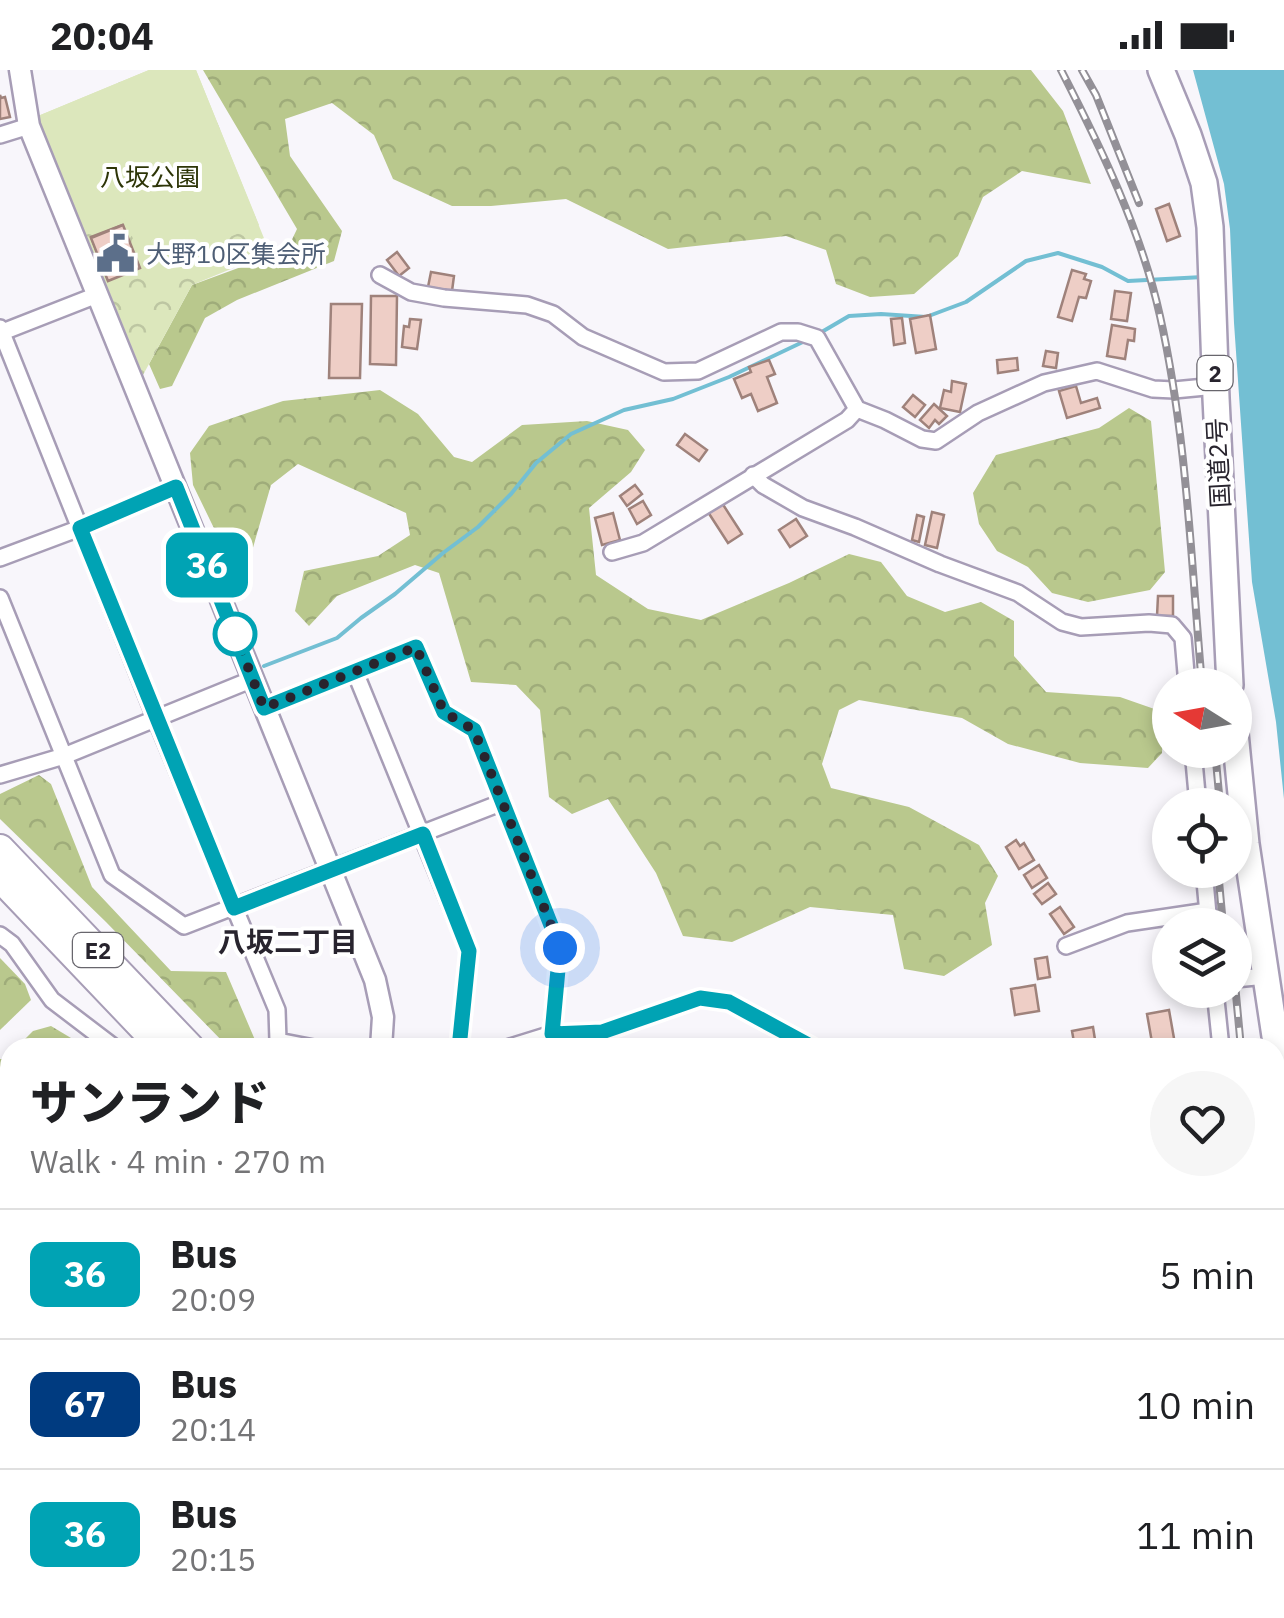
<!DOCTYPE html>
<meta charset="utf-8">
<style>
:root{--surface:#fff;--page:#f6f6f6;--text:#202124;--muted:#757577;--line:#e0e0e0}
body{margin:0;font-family:"IBM Plex Sans","Noto Sans JP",sans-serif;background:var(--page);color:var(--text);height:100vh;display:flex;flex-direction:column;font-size:38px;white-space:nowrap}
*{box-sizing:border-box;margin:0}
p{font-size:32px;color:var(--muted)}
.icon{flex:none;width:55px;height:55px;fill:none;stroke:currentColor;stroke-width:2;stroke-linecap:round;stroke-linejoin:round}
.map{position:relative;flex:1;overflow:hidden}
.sheet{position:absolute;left:0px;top:968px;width:1285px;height:582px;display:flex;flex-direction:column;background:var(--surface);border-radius:30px 30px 0 0;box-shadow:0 5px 15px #0003}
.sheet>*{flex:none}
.badge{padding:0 20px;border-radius:15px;font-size:35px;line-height:65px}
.needle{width:65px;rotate:281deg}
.buttons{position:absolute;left:1152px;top:598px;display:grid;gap:20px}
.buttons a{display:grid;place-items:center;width:100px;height:100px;border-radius:50%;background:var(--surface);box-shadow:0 5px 15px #0003;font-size:50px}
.you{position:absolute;width:50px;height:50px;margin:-25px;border:8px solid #fff;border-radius:50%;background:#1a73e8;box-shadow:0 0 0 15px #1a73e833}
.map>.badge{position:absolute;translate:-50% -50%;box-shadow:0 0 0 5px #fff}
.round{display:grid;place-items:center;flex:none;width:105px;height:105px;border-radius:52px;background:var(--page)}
.head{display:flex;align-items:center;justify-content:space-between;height:170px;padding:0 30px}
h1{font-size:48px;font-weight:800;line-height:75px}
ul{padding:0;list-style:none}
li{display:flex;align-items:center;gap:30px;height:130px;padding:0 30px;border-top:2px solid var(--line)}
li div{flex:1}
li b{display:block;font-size:38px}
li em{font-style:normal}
li .badge{min-width:110px;font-weight:700;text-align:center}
.status{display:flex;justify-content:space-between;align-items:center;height:70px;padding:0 50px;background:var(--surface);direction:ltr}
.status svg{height:28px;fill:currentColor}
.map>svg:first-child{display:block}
.forest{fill:url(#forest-crowns)}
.park{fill:url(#park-crowns)}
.pitch{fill:#dce7bc}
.water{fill:#73bfd3}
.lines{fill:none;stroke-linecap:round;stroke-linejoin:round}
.stream{stroke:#73bfd3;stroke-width:4}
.building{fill:#eecec6;stroke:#9f827b;stroke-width:2.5}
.minor-casing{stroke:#a79db6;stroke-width:20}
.tertiary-casing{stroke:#a79db6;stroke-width:25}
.trunk-casing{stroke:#a79db6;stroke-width:30}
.motorway-casing{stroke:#a79db6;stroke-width:32}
.minor{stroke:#fff;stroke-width:15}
.tertiary{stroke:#fff;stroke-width:20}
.trunk{stroke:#fff;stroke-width:25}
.motorway{stroke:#fff;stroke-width:28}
.rail-casing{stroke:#939097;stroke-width:8}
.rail{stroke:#fff;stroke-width:4;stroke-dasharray:11;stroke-linecap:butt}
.line-casing{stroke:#fff;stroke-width:22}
.line{stroke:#00a3b4;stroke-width:15}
.walk{stroke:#28242e;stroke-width:10;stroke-dasharray:0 18}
.stop-dot{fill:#fff;stroke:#00a3b4;stroke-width:5}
.labels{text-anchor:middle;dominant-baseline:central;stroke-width:8;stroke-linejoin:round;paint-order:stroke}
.shield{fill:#fff;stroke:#68666d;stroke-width:2.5}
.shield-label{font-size:22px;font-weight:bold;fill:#28242e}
.park-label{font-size:25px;fill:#2d3507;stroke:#fff}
.service-label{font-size:25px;fill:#4e5e75;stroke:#fff;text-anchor:start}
.street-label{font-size:25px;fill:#28242e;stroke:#fff}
.neighbourhood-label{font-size:28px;font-weight:bold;fill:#28242e;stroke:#fff}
</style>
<div class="status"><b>20:04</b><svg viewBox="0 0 49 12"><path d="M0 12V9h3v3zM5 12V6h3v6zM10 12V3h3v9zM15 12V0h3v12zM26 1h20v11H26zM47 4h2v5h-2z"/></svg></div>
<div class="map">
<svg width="1284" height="1548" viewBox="0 0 1284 1548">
<defs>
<pattern id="forest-crowns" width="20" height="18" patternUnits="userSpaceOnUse" patternTransform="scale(2.5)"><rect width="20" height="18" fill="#b9c88d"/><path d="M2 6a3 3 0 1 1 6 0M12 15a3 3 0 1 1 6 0" fill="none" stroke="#9fac7a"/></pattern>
<pattern id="park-crowns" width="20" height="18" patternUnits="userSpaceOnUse" patternTransform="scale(2.5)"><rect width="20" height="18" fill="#dce7bc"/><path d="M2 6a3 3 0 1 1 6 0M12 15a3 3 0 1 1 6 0" fill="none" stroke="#bdc6a2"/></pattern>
</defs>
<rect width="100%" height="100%" fill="#f8f6fb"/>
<!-- forest -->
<g class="forest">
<path d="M203,0H1031L1063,41L1091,114L1022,101L983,127L958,186L914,224L870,227L836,214L826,180L786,166L668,179L566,129L491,136H452L393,109L374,65L332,33L285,49L290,86L342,161L334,191L237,230L205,248L172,316L160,319L149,294L192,215L287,180L297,159Z"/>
<path d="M380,320L418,344L454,387L472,392L522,355L587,351L628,360L645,380L631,402L589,438L596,505L648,539L701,550L789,513L849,484L881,492L907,526L945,542L981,532L1014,551V586L1046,622L1120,627L1163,642L1162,683L1148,698L1080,693L1008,674L962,648L859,630L839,640L822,694L831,718L909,737L979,775L998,806L985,833L992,875L944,906L904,899L893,845L810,837L732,872L683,866L656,803L608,729L572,744L549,727L540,640L516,615L471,612L439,503L415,495L337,526L309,556L295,541L304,501L378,486L410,465L406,443L298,394L271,415L250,488L227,485L193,415L190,383L209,356L283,331Z"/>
<path d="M1129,338L1151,351L1165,502L1150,520L1088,532L1052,523L1028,497L997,481L979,454L973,423L996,385L1099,358Z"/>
<path d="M39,705L51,714L92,817L171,901L226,902L258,977H228L106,852L0,749V724Z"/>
<path d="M0,888L25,914L31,930L0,960Z"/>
<path d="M51,956L86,977H17L33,961Z"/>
<path d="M10,985V1112L0,1118V989H6Z"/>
<path d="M10,1276V1540H487L483,1548H0V1279Z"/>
</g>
<!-- park -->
<path class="park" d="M149,0H196L270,183L192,215L143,305L38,46Z"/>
<!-- pitch -->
<path class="pitch" d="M149,0H196L259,155L146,201L125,149L86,165L38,46Z"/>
<!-- water -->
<path class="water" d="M1193,0H1284V729L1276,652L1252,512L1234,253L1230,159L1224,114Z"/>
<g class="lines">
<!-- stream -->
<g class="stream">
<path d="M820,263L849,246L881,244L926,247L966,232L1026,191L1058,183L1102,197L1128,211L1203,207"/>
<path d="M264,596L337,568L361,548L395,524L443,483L478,457L511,424L536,393L571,364L624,340L673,329L729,307L807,270"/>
<path d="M1275,1495L1284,1498"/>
<path d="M1275,1537L1284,1535"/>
<path d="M1251,1548L1265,1540"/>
</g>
</g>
<!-- building -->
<g class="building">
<path d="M0,25L1,28L5,27L10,47L0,49Z"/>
<path d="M1169,134L1180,166L1167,171L1156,139Z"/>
<path d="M122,155L139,197L108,210L91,167Z"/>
<path d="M123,155L140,198L108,211L91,168Z"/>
<path d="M397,182L409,198L399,206L387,190Z"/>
<path d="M1072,200L1086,204L1084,209L1091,211L1086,228L1079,227L1072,251L1058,247Z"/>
<path d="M431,202L454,206L452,221L428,217Z"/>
<path d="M1115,221L1131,223L1127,251L1111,249Z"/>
<path d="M371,226H397L396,295L370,294Z"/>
<path d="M331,234H362L360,308H329Z"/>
<path d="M930,245L936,279L916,283L910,249Z"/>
<path d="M902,248L905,273L894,275L891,249Z"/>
<path d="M410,249L421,250L417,279L402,277L404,256L409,257Z"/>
<path d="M1112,255L1135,259L1134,271L1128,270L1125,289L1107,286Z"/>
<path d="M1046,281L1058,283L1056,298L1043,296Z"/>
<path d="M1017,288L1018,300L998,303L997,290Z"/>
<path d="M769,290L775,304L767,307L777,333L758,341L751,324L742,328L734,309L751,302L749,297Z"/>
<path d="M952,311L966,314L960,342L940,338L944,320L951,322Z"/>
<path d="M1076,316L1081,333L1097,328L1100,338L1067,348L1059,321Z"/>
<path d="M913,325L925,335L915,347L903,337Z"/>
<path d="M934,334L947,346L939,354L935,350L929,358L920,350Z"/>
<path d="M685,364L707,380L699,391L677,375Z"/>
<path d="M635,415L642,424L627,436L620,426Z"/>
<path d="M643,431L651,445L637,454L629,439Z"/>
<path d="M722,433L742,464L728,473L708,442Z"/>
<path d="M932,442L944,445L937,478L925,475Z"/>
<path d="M613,443L620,470L602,475L595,448Z"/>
<path d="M917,445L924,447L919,472L912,470Z"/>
<path d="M796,449L807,466L790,477L779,460Z"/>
<path d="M1158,526H1173V546H1157Z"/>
<path d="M1016,770L1020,776L1024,773L1034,790L1019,799L1006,777Z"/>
<path d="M1039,795L1047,808L1032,818L1024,805Z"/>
<path d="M1048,813L1056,824L1042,834L1034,824Z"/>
<path d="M1060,837L1074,857L1064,864L1050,844Z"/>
<path d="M1047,887L1050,907L1038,909L1035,889Z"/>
<path d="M1035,915L1039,941L1015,945L1011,919Z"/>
<path d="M1169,940L1175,974L1153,978L1147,944Z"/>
<path d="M1093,957L1096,976L1075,978L1072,961Z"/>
<rect x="1238" y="1540" width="24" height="8"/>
</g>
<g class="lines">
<defs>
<g id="minor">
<path d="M0,65L29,56"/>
<path d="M380,205L411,222L444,228L527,235L553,244L583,267L664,302L698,301L781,262H798L817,268L857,339L885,350L922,369L936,371L978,343L1044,313L1097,301L1153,319L1174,320L1216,316"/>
<path d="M0,258L156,649L277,940L278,971L314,978"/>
<path d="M0,263L97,225"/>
<path d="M753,405L763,415L803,438L855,457L940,494L1018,523L1062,552L1081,557L1149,553L1172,555L1183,568L1187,615"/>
<path d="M612,482L643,473L847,350L857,339"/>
<path d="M0,488L80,458L176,417"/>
<path d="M0,528L112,805L184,856L503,732"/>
<path d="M355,602L469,881L459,978"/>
<path d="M264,638L416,577L444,642L474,660L560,878L550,978"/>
<path d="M1193,680L1198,735"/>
<path d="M0,705L64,686L253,609"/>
<path d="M1204,800L1209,855"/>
<path d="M0,865L12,874L52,930L115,978"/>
<path d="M1066,876L1127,853L1208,841"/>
<path d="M1235,909L1266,906"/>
<path d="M1215,920L1221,978"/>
<path d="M507,978L552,964L601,962L700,928L729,932L814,978"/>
<path d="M716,1540L721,1548"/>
<path d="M773,1540L775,1548"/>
<path d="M1180,1540L1184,1548"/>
</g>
<path id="tertiary" d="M20,0L29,56L375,910L383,947L381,978"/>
<g id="trunk">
<path d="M1161,0L1188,65L1204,113L1210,157L1216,328L1230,615"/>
<path d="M1235,663L1246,774L1284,1026"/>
</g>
<g id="motorway">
<path d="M0,779L190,978"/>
<path d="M0,807L163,978"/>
<path d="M582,1540L586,1548"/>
<path d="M606,1540L610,1548"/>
</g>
</defs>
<!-- minor casing -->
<use href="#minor" class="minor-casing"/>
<!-- tertiary casing -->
<use href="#tertiary" class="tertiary-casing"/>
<!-- trunk casing -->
<use href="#trunk" class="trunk-casing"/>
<!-- motorway casing -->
<use href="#motorway" class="motorway-casing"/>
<!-- minor -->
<use href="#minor" class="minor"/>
<!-- tertiary -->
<use href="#tertiary" class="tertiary"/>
<!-- trunk -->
<use href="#trunk" class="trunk"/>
<!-- motorway -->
<use href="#motorway" class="motorway"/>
<defs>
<g id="rail">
<path d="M1061,0C1101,78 1141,160 1160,246C1187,367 1191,491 1202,615"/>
<path d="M1082,0L1096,25L1139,133"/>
<path d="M1215,680L1220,735"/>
<path d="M1218,800L1223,855"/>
<path d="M1235,914L1241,978"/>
<path d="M1275,1265L1284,1311"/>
<path d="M1275,1315L1284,1369"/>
</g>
</defs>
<!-- rail casing -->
<use href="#rail" class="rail-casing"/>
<!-- rail -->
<use href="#rail" class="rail"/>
</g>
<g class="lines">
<defs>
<path id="line" d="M459,978L469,881L423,764L234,838L80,458L176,417L264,638L416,577L444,642L474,660L560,878L552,964L602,962L700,928L729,932L814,978"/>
</defs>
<!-- line casing -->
<use href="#line" class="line-casing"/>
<!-- line -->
<use href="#line" class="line"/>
<!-- walk -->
<path class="walk" d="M235,564L264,638L416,577L444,642L474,660L560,878"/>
</g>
<!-- icons -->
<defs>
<symbol id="civic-bare" viewBox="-9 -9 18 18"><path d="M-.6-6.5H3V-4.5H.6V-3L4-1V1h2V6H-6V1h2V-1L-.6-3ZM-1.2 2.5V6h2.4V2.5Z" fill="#5c6f8a" stroke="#fff" stroke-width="2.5" paint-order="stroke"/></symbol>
</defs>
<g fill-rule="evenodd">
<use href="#civic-bare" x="88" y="156" width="55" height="55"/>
</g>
<!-- markers -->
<circle class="stop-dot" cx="235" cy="564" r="20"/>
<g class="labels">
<!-- shield labels -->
<g class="shield">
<rect x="1197.5" y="286" width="35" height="34" rx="8"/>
<rect x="73" y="863" width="50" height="34" rx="8"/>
</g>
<g class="shield-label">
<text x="1215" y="303">2</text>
<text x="98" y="880">E2</text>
</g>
<!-- park labels -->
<g class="park-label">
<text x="150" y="106">八坂公園</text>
</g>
<!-- service labels -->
<g class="service-label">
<text x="146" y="183">大野10区集会所</text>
</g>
<!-- street labels -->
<g class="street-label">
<text transform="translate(1218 393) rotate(-93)">国道2号</text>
</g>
<!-- neighbourhood labels -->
<g class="neighbourhood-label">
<text x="288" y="871">八坂二丁目</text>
</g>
</g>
</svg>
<div class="buttons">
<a><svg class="needle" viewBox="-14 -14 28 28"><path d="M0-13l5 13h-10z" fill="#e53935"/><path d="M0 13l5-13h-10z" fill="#757577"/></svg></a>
<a><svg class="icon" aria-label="locate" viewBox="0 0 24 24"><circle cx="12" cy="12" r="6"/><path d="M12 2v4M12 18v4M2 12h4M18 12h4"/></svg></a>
<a><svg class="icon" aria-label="layers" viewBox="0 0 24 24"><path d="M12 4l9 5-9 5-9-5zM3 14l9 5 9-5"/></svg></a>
</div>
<div class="you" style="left:560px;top:878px"></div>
<b class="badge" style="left:207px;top:495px;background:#00a3b4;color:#fff">36</b>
<section class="sheet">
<div class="head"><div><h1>サンランド</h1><p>Walk · 4 min · 270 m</p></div><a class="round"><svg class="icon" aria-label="heart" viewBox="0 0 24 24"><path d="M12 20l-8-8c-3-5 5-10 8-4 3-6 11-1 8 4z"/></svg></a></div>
<ul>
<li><span class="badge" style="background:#00a3b4;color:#fff">36</span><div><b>Bus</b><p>20:09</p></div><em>5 min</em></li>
<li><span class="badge" style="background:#003b80;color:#fff">67</span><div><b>Bus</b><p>20:14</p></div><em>10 min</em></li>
<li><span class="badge" style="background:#00a3b4;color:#fff">36</span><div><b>Bus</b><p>20:15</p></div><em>11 min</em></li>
</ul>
</section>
</div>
